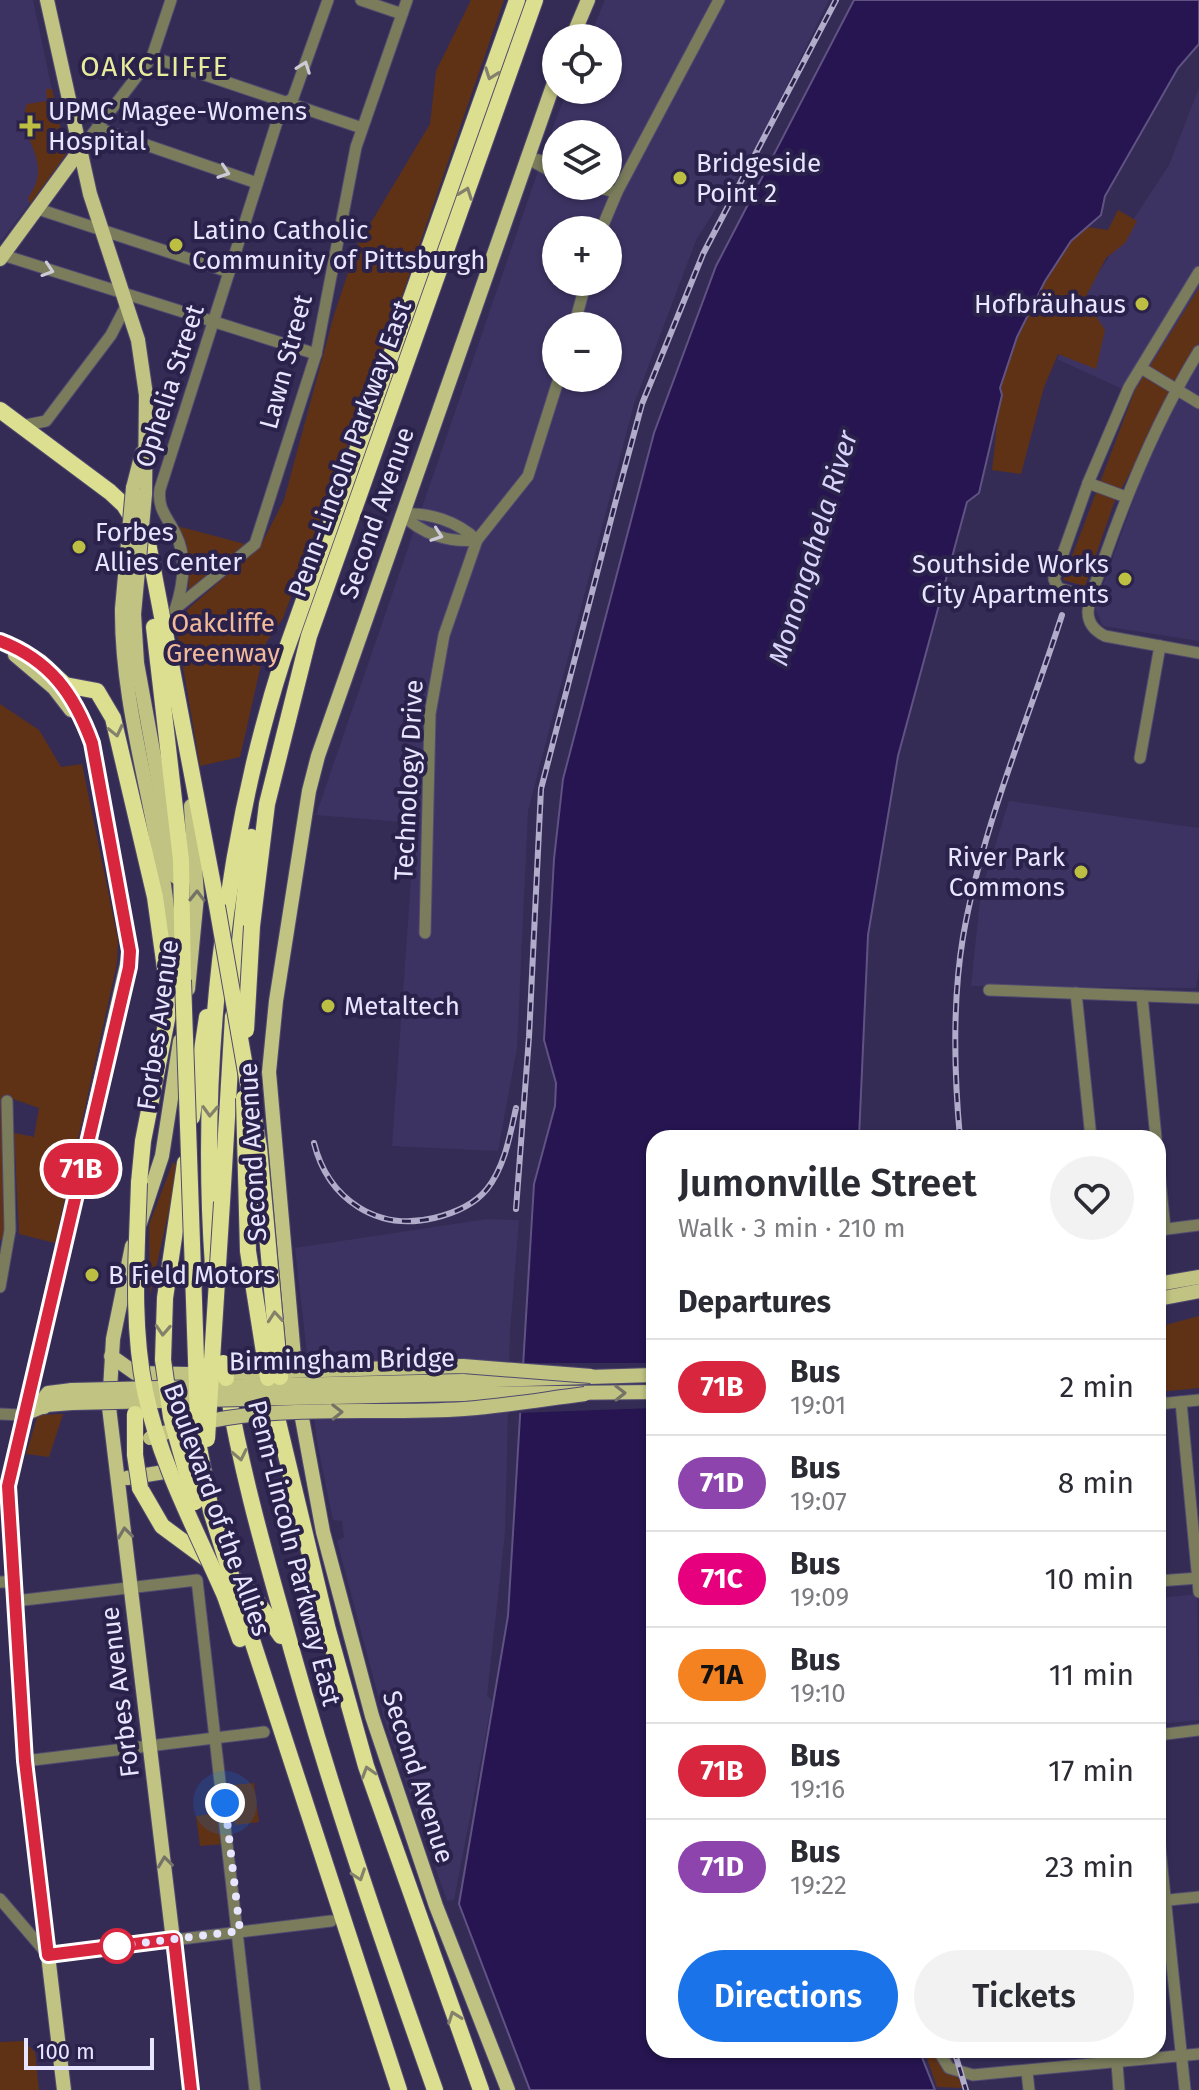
<!DOCTYPE html>
<meta charset="utf-8">
<style>
:root{--surface:#fff;--page:#f2f2f3;--text:#2b2b33;--muted:#7c7c81;--line:#e1e1e2;--accent:#1a73e8}
body{margin:0;font-family:"Fira Sans",sans-serif;background:var(--page);color:var(--text);height:100vh;display:flex;flex-direction:column;font-size:30px;white-space:nowrap}
*{box-sizing:border-box;margin:0}
p{font-size:26px;color:var(--muted)}
.icon{flex:none;width:44px;height:44px;fill:none;stroke:currentColor;stroke-width:2;stroke-linecap:round;stroke-linejoin:round}
.map{position:relative;flex:1;overflow:hidden}
.panel{position:absolute;left:646px;top:1130px;width:520px;height:928px;display:flex;flex-direction:column;background:var(--surface);border-radius:24px;box-shadow:0 2px 6px #0004}
.panel>*{flex:none}
.badge{padding:0 16px;border-radius:26px;font-size:28px;line-height:52px}
.fabs{position:absolute;left:542px;top:24px;display:grid;gap:16px}
.fabs a{display:grid;place-items:center;width:80px;height:80px;border-radius:50%;background:var(--surface);box-shadow:0 2px 6px #0004;font-size:40px}
.scale{position:absolute;left:24px;bottom:20px;width:130px;box-sizing:border-box;padding-left:8px;border:4px solid #e7e5ff;border-top:0;font-size:22px;line-height:28px;white-space:nowrap;color:#e7e5ff;-webkit-text-stroke:6px #2a224a;paint-order:stroke}
.you{position:absolute;width:40px;height:40px;margin:-20px;border:6px solid #fff;border-radius:50%;background:#1a73e8;box-shadow:0 0 0 12px #1a73e833}
.map>.badge{position:absolute;translate:-50% -50%;box-shadow:0 0 0 4px #fff}
h2{padding:0 32px;font-size:30px;line-height:72px}
.round{display:grid;place-items:center;flex:none;width:84px;height:84px;border-radius:42px;background:var(--page)}
.head{display:flex;align-items:center;justify-content:space-between;height:136px;padding:0 32px}
h1{font-size:38px;font-weight:600;line-height:60px}
.cta{display:flex;gap:16px;margin-top:auto;padding:16px 32px}
.cta a{flex:1;height:92px;border-radius:48px;background:var(--accent);color:#fff;font-size:32px;font-weight:600;line-height:92px;text-align:center}
.cta a+a{background:var(--page);color:var(--text)}
ul{padding:0;list-style:none}
li{display:flex;align-items:center;gap:24px;height:96px;padding:0 32px;border-top:2px solid var(--line)}
li div{flex:1}
li b{display:block;font-size:30px}
li em{font-style:normal}
li .badge{min-width:88px;font-weight:700;text-align:center}
.map>svg:first-child{display:block}
.built{fill:#3d3363;fill-rule:evenodd}
.green{fill:#603215}
.water{fill:#261550;stroke:#605384;stroke-width:2}
.pier{fill:#342c55}
.lines{fill:none;stroke-linecap:round;stroke-linejoin:round}
.minor-casing{stroke:#514a70;stroke-width:13}
.major-casing{stroke:#514a70;stroke-width:16}
.highway-casing{stroke:#514a70;stroke-width:18}
.minor{stroke:#7a7c5c;stroke-width:11}
.major{stroke:#c0c381;stroke-width:14}
.highway{stroke:#dcdf8f;stroke-width:16}
.rail-casing{stroke:#b0acca;stroke-width:6}
.rail{stroke:#2a224a;stroke-width:3;stroke-dasharray:9;stroke-linecap:butt}
.major-bridge-casing{stroke:#514a70;stroke-width:16;stroke-linecap:butt}
.highway-bridge-casing{stroke:#514a70;stroke-width:18;stroke-linecap:butt}
.major-bridge{stroke:#c0c381;stroke-width:14}
.highway-bridge{stroke:#dcdf8f;stroke-width:16}
.oneway{stroke:#cccbd6}
.oneway2{stroke:#83806c}
.oneway3{stroke:#757266}
.line-casing{stroke:#fff;stroke-width:18}
.line{stroke:#d7263d;stroke-width:12}
.walk{stroke:#e7e5ff;stroke-width:8;stroke-dasharray:0 14.4}
.poi-dot{fill:#bdbf43;stroke:#2a224a;stroke-width:3}
.stop-dot{fill:#fff;stroke:#d7263d;stroke-width:4}
.labels{text-anchor:middle;dominant-baseline:central;stroke-width:8;stroke-linejoin:round;paint-order:stroke}
.poi-label{font-size:26px;fill:#e7e5ff;stroke:#2a224a;text-anchor:start}
.street-label{font-size:26px;fill:#e7e5ff;stroke:#2a224a}
.park-label{font-size:26px;fill:#f3ba9a;stroke:#2a224a}
.neighbourhood-label{font-size:28px;letter-spacing:2px;fill:#e7eb9c;stroke:#2a224a}
.water-label{font-size:28px;font-style:italic;fill:#d7d3f9;stroke:#2a224a}
</style>
<div class="map">
<svg width="1199" height="2090" viewBox="0 0 1199 2090">
<rect width="100%" height="100%" fill="#342c55"/>
<!-- built -->
<g class="built">
<path d="M0,0H33L66,156L0,242Z"/>
<path d="M605,0H829L759,143L697,238L634,404L528,811L517,1048L498,1151L392,1146L415,823L316,815L556,119L568,90H608V38H589ZM556,134H608V186H556ZM556,230H608V282H556ZM556,326H608V378H556Z"/>
<path d="M1199,88V641L1103,626L1095,608L1141,479L1172,412L1057,359L1095,278L1169,165Z"/>
<path d="M1009,801L1199,828V969L1196,988L971,986L981,891Z"/>
<path d="M487,1219L519,1220L510,1331L505,1533L487,1695L492,1701L454,1900L447,1901L384,1718L337,1541L344,1537L342,1521L333,1520L317,1442L295,1248Z"/>
<path d="M1197,1594L1199,1720L1160,1724L1158,1598Z"/>
</g>
<!-- green -->
<g class="green">
<path d="M471,0H504L389,333L283,618L266,643L240,757L200,766L177,632L188,609L261,545L284,500L334,315L357,246L430,124L436,71Z"/>
<path d="M46,89H52L66,154L30,204L28,198C57,160 14,137 27,104L47,101Z"/>
<path d="M1118,210L1137,221L1125,243L1106,258L1082,304L1092,310L1105,330L1096,369L1058,354L1044,387L1021,474L992,470C996,442 997,411 1002,384C1008,352 1059,240 1087,227L1108,230Z"/>
<path d="M1199,288V342L1114,503L1085,586L1063,580L1135,390Z"/>
<path d="M177,526L245,544L188,593L190,559Z"/>
<path d="M0,704L39,730L61,767L82,764L118,940L117,963L55,1243L19,1234L14,1133L34,1137L39,1108L10,1098L7,1235L0,1240Z"/>
<path d="M173,1162L177,1166L175,1183L150,1295L149,1225Z"/>
<path d="M1199,1316V1388L1158,1392V1327Z"/>
<path d="M63,1414L49,1457L26,1454L38,1415Z"/>
<path d="M254,1783L259,1822L235,1825L231,1785Z"/>
<path d="M219,1813L223,1844L200,1846L196,1816Z"/>
<path d="M23,2041L35,2052L39,2090H0V2042Z"/>
<path d="M924,2050H949L962,2088L937,2087Z"/>
</g>
<!-- water -->
<path class="water" d="M854,0H1199V44L1178,68L1105,196L1101,215L1071,241L1045,281L1017,337L1000,388L1002,395L979,493L967,502L898,756L868,935L859,1138H654V2050H919L935,2090H530L459,1904L508,1616L534,1184L555,1106L556,1083L544,1040L554,859L563,779L654,433L716,266Z"/>
<!-- pier -->
<path class="pier" d="M520,1363H654V1408L517,1413Z"/>
<g class="lines">
<defs>
<g id="minor">
<path d="M361,0L402,14"/>
<path d="M152,57L362,128"/>
<path d="M97,128L257,183"/>
<path d="M80,150L152,57L171,0"/>
<path d="M526,158L556,174"/>
<path d="M530,158L556,164"/>
<path d="M589,186L617,192"/>
<path d="M38,209L229,272"/>
<path d="M601,230L617,192L719,0"/>
<path d="M3,255L316,354"/>
<path d="M574,326L586,282"/>
<path d="M1199,351C1159,416 1129,488 1104,559C1099,576 1089,595 1088,612C1088,624 1095,631 1105,636L1199,653"/>
<path d="M1141,368L1199,403"/>
<path d="M21,426L46,421L111,335L127,304"/>
<path d="M1088,483L1126,497"/>
<path d="M402,514C421,534 449,543 477,540"/>
<path d="M402,514C429,512 457,521 477,540"/>
<path d="M1091,598L1058,588L1054,579L1088,483L1129,387L1199,272"/>
<path d="M176,608L255,544L316,354L356,147L407,0"/>
<path d="M175,610C183,586 188,559 176,535C168,517 157,510 160,489L282,106L293,98L328,0"/>
<path d="M1140,758L1160,646"/>
<path d="M425,933L430,714L444,635L477,540L528,476L559,378"/>
<path d="M989,990L1199,998"/>
<path d="M1076,993L1091,1138"/>
<path d="M1142,996L1156,1138"/>
<path d="M1158,1160L1165,1229"/>
<path d="M1159,1230L1199,1225"/>
<path d="M0,1287L10,1230L7,1101"/>
<path d="M1181,1402L1199,1592"/>
<path d="M1158,1404L1199,1400"/>
<path d="M0,1414L22,1415"/>
<path d="M1158,1581L1199,1578"/>
<path d="M0,1582H13"/>
<path d="M15,1601L197,1580L255,2090"/>
<path d="M1158,1735L1199,1730"/>
<path d="M25,1761L264,1732"/>
<path d="M1158,1829L1185,2090"/>
<path d="M0,1899L48,1955L331,1921"/>
<path d="M1159,1901L1199,1897"/>
<path d="M938,2050L949,2068L973,2075L1199,2054"/>
<path d="M1116,2050L1119,2090"/>
<path d="M1027,2072L1029,2090"/>
</g>
<g id="major">
<path d="M47,0L90,194L138,340L146,395L145,494"/>
<path d="M572,38L588,0"/>
<path d="M0,259L80,150"/>
<path d="M133,488L142,453"/>
<path d="M122,609C121,729 171,845 170,965"/>
<path d="M134,614L137,663L176,877"/>
<path d="M15,655L54,688L71,710"/>
<path d="M188,989L197,896L191,806"/>
<path d="M140,1223L162,1156L180,1041"/>
<path d="M132,1246L113,1339L109,1407L191,2090"/>
<path d="M1158,1284L1199,1277"/>
<path d="M1158,1299L1199,1291"/>
<path d="M111,1356L135,1373L186,1374"/>
<path d="M219,1372L276,1356"/>
<path d="M463,1381L654,1375"/>
<path d="M463,1394L654,1392"/>
<path d="M44,1407V1398L48,1393L72,1390"/>
<path d="M22,1415L46,1405L72,1403"/>
<path d="M127,1478L177,1470"/>
<path d="M64,2090L25,1761L8,1486L130,951L92,743L65,685"/>
<path d="M508,2090L436,1906L372,1716L323,1532L297,1391L269,1072L276,1001L309,791L318,756L556,77"/>
</g>
<g id="highway">
<path d="M0,410L110,492L124,505L148,543L217,906"/>
<path d="M154,627L181,860L183,980"/>
<path d="M0,641L40,662L65,685L97,691L113,718L155,897L170,1004L143,1141L139,1183"/>
<path d="M252,926L267,804L309,636L535,0"/>
<path d="M235,989L251,837"/>
<path d="M192,1117L207,1017"/>
<path d="M222,1202L233,1016"/>
<path d="M213,1266C199,1070 223,846 283,659L517,0"/>
<path d="M163,1360L165,1298L185,1163"/>
<path d="M269,1384L328,1630L366,1766L481,2090"/>
<path d="M227,1387C240,1463 260,1537 281,1611C325,1774 379,1932 435,2090"/>
<path d="M140,1488L162,1526L250,1591L281,1636"/>
<path d="M236,1591L399,2090"/>
<path d="M225,1596L240,1639"/>
</g>
</defs>
<!-- minor casing -->
<use href="#minor" class="minor-casing"/>
<!-- major casing -->
<use href="#major" class="major-casing"/>
<!-- highway casing -->
<use href="#highway" class="highway-casing"/>
<!-- minor -->
<use href="#minor" class="minor"/>
<!-- major -->
<use href="#major" class="major"/>
<!-- highway -->
<use href="#highway" class="highway"/>
<defs>
<g id="rail">
<path d="M960,1138C954,1072 952,1003 963,937C982,827 1028,721 1062,615"/>
<path d="M314,1143C328,1199 377,1232 434,1218C455,1213 474,1205 487,1189C505,1166 510,1135 516,1108"/>
<path d="M516,1209L529,1037L541,789L615,504L642,404L703,254L836,0"/>
<path d="M954,2050L966,2090"/>
</g>
</defs>
<!-- rail casing -->
<use href="#rail" class="rail-casing"/>
<!-- rail -->
<use href="#rail" class="rail"/>
<defs>
<g id="major-bridge">
<path d="M122,609L133,488"/>
<path d="M134,614L145,494"/>
<path d="M186,1374L463,1366L591,1376"/>
<path d="M72,1390L463,1381"/>
<path d="M72,1403L463,1394"/>
<path d="M150,1438C251,1399 359,1416 464,1409C505,1406 545,1399 585,1394"/>
</g>
<g id="highway-bridge">
<path d="M217,906L259,1147L280,1377"/>
<path d="M183,980L199,1447L211,1511L236,1591"/>
<path d="M246,1030L252,926"/>
<path d="M244,1098L248,1251L268,1378"/>
<path d="M139,1183C137,1251 131,1323 145,1391C159,1461 196,1530 225,1596"/>
<path d="M163,1360L171,1417L195,1502"/>
<path d="M223,1363L226,1378"/>
<path d="M135,1414V1455L140,1488"/>
<path d="M207,1439L222,1202"/>
</g>
</defs>
<!-- major-bridge casing -->
<use href="#major-bridge" class="major-bridge-casing"/>
<!-- highway-bridge casing -->
<use href="#highway-bridge" class="highway-bridge-casing"/>
<!-- major-bridge -->
<use href="#major-bridge" class="major-bridge"/>
<!-- highway-bridge -->
<use href="#highway-bridge" class="highway-bridge"/>
</g>
<!-- one-way arrows -->
<defs><path id="oneway-chevron" d="M-2-3.5L2.5 0L-2 3.5" fill="none" stroke-width="1.6" stroke-linecap="round" stroke-linejoin="round" transform="scale(2)"/></defs>
<g class="oneway">
<use href="#oneway-chevron" transform="translate(304 67) rotate(-70)"/>
<use href="#oneway-chevron" transform="translate(224 172) rotate(19)"/>
<use href="#oneway-chevron" transform="translate(48 270) rotate(18)"/>
<use href="#oneway-chevron" transform="translate(437 535) rotate(19)"/>
</g>
<g class="oneway2">
<use href="#oneway-chevron" transform="translate(491 74) rotate(110)"/>
<use href="#oneway-chevron" transform="translate(466 193) rotate(-70)"/>
<use href="#oneway-chevron" transform="translate(116 731) rotate(77)"/>
<use href="#oneway-chevron" transform="translate(210 1111) rotate(92)"/>
<use href="#oneway-chevron" transform="translate(275 1317) rotate(-95)"/>
<use href="#oneway-chevron" transform="translate(163 1330) rotate(93)"/>
<use href="#oneway-chevron" transform="translate(240 1455) rotate(78)"/>
<use href="#oneway-chevron" transform="translate(368 1772) rotate(-107)"/>
<use href="#oneway-chevron" transform="translate(359 1875) rotate(71)"/>
<use href="#oneway-chevron" transform="translate(454 2017) rotate(-110)"/>
</g>
<g class="oneway3">
<use href="#oneway-chevron" transform="translate(197 896) rotate(-89)"/>
<use href="#oneway-chevron" transform="translate(620 1393) rotate(-1)"/>
<use href="#oneway-chevron" transform="translate(337 1412) rotate(-1)"/>
<use href="#oneway-chevron" transform="translate(125 1533) rotate(-97)"/>
<use href="#oneway-chevron" transform="translate(165 1862) rotate(-97)"/>
</g>
<g class="lines">
<defs>
<path id="line" d="M0,641C50,660 74,694 92,743L130,951L129,967L8,1486L25,1761L48,1955L174,1939L191,2090"/>
</defs>
<!-- line casing -->
<use href="#line" class="line-casing"/>
<!-- line -->
<use href="#line" class="line"/>
<!-- walk -->
<path class="walk" d="M117,1946L110,1947L240,1931L225,1803"/>
</g>
<!-- markers -->
<g class="poi-dot">
<path d="M26 114h8v8h8v8h-8v8h-8v-8h-8v-8h8z"/>
<circle cx="680" cy="178" r="8"/>
<circle cx="176" cy="245" r="8"/>
<circle cx="1142" cy="304" r="8"/>
<circle cx="79" cy="547" r="8"/>
<circle cx="1125" cy="579" r="8"/>
<circle cx="1081" cy="872" r="8"/>
<circle cx="328" cy="1006" r="8"/>
<circle cx="92" cy="1275" r="8"/>
</g>
<circle class="stop-dot" cx="117" cy="1946" r="16"/>
<g class="labels">
<!-- poi labels -->
<g class="poi-label">
<text x="48" y="111">UPMC Magee-Womens<tspan x="48" dy="30">Hospital</tspan></text>
<text x="696" y="163">Bridgeside<tspan x="696" dy="30">Point 2</tspan></text>
<text x="192" y="230">Latino Catholic<tspan x="192" dy="30">Community of Pittsburgh</tspan></text>
<text x="1126" y="304" text-anchor="end">Hofbräuhaus</text>
<text x="95" y="532">Forbes<tspan x="95" dy="30">Allies Center</tspan></text>
<text x="1109" y="564" text-anchor="end">Southside Works<tspan x="1109" dy="30">City Apartments</tspan></text>
<text x="1065" y="857" text-anchor="end">River Park<tspan x="1065" dy="30">Commons</tspan></text>
<text x="344" y="1006">Metaltech</text>
<text x="108" y="1275">B Field Motors</text>
</g>
<!-- street labels -->
<g class="street-label">
<text transform="translate(286 362) rotate(-75)">Lawn Street</text>
<text transform="translate(170 386) rotate(-72)">Ophelia Street</text>
<text transform="translate(350 449) rotate(-70)">Penn-Lincoln Parkway East</text>
<text transform="translate(377 513) rotate(-71)">Second Avenue</text>
<text transform="translate(409 780) rotate(-87)">Technology Drive</text>
<text transform="translate(158 1025) rotate(-82)">Forbes Avenue</text>
<text transform="translate(253 1152) rotate(-93)">Second Avenue</text>
<text transform="translate(342 1360) rotate(-1)">Birmingham Bridge</text>
<text transform="translate(217 1510) rotate(70)">Boulevard of the Allies</text>
<text transform="translate(294 1553) rotate(76)">Penn-Lincoln Parkway East</text>
<text transform="translate(120 1692) rotate(-97)">Forbes Avenue</text>
<text transform="translate(418 1777) rotate(72)">Second Avenue</text>
</g>
<!-- park labels -->
<g class="park-label">
<text x="223" y="623">Oakcliffe<tspan x="223" dy="30">Greenway</tspan></text>
</g>
<!-- neighbourhood labels -->
<g class="neighbourhood-label">
<text x="155" y="66">OAKCLIFFE</text>
</g>
<!-- water labels -->
<g class="water-label">
<text transform="translate(813 548) rotate(-73)">Monongahela River</text>
</g>
</g>
</svg>
<div class="fabs">
<a><svg class="icon" aria-label="locate" viewBox="0 0 24 24"><circle cx="12" cy="12" r="6"/><path d="M12 2v4M12 18v4M2 12h4M18 12h4"/></svg></a>
<a><svg class="icon" aria-label="layers" viewBox="0 0 24 24"><path d="M12 4l9 5-9 5-9-5zM3 14l9 5 9-5"/></svg></a>
<a>+</a>
<a>−</a>
</div>
<div class="scale">100 m</div>
<div class="you" style="left:225px;top:1803px"></div>
<b class="badge" style="left:81px;top:1169px;background:#d7263d;color:#fff">71B</b>
<section class="panel">
<div class="head"><div><h1>Jumonville Street</h1><p>Walk · 3 min · 210 m</p></div><a class="round"><svg class="icon" aria-label="heart" viewBox="0 0 24 24"><path d="M12 20l-8-8c-3-5 5-10 8-4 3-6 11-1 8 4z"/></svg></a></div>
<h2>Departures</h2>
<ul>
<li><span class="badge" style="background:#d7263d;color:#fff">71B</span><div><b>Bus</b><p>19:01</p></div><em>2 min</em></li>
<li><span class="badge" style="background:#8e44ad;color:#fff">71D</span><div><b>Bus</b><p>19:07</p></div><em>8 min</em></li>
<li><span class="badge" style="background:#e6007e;color:#fff">71C</span><div><b>Bus</b><p>19:09</p></div><em>10 min</em></li>
<li><span class="badge" style="background:#f58220;color:#111">71A</span><div><b>Bus</b><p>19:10</p></div><em>11 min</em></li>
<li><span class="badge" style="background:#d7263d;color:#fff">71B</span><div><b>Bus</b><p>19:16</p></div><em>17 min</em></li>
<li><span class="badge" style="background:#8e44ad;color:#fff">71D</span><div><b>Bus</b><p>19:22</p></div><em>23 min</em></li>
</ul>
<div class="cta"><a>Directions</a><a>Tickets</a></div>
</section>
</div>
